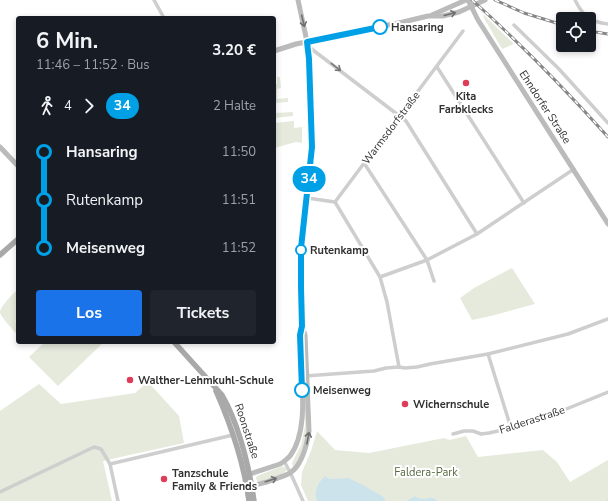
<!DOCTYPE html>
<html lang="de">
<meta charset="utf-8">
<style>
:root{--surface:#171b24;--page:#20242c;--text:#f1f3f6;--muted:#9ea1a6;--accent:#1a73e8}
body{margin:0;font-family:"Nunito Sans",sans-serif;background:var(--page);color:var(--text);height:100vh;display:flex;flex-direction:column;font-size:15px;white-space:nowrap}
*{box-sizing:border-box;margin:0}
p{font-size:13px;color:var(--muted)}
.icon{flex:none;width:22px;height:22px;fill:none;stroke:currentColor;stroke-width:2;stroke-linecap:round;stroke-linejoin:round}
.map{position:relative;flex:1;overflow:hidden}
.details{position:absolute;left:16px;top:16px;width:260px;height:328px;display:flex;flex-direction:column;background:var(--surface);border-radius:4px;box-shadow:0 2px 6px #0003}
.details>*{flex:none}
.badge{padding:0 8px;border-radius:13px;font-size:14px;line-height:26px}
.tools{position:absolute;left:556px;top:12px;display:grid;gap:8px}
.tools a{display:grid;place-items:center;width:40px;height:40px;border-radius:4px;background:var(--surface);box-shadow:0 2px 6px #0003;font-size:20px}
.map>.badge{position:absolute;translate:-50% -50%;box-shadow:0 0 0 2px #fff}
.legs{display:flex;align-items:center;gap:6px;height:44px;padding:0 20px;font-size:13px}
.legs p{margin-inline-start:auto}
.headline{display:flex;align-items:center;justify-content:space-between;height:68px;padding:0 20px}
h1{font-size:22px;font-weight:700;line-height:30px}
.cta{display:flex;gap:8px;margin-top:auto;padding:8px 20px}
.cta a{flex:1;height:46px;border-radius:4px;background:var(--accent);color:#fff;font-size:16px;font-weight:700;line-height:46px;text-align:center}
.cta a+a{background:var(--page);color:var(--text)}
ul{padding:0 20px;list-style:none}
li{display:flex;align-items:center;gap:14px;height:48px;font-size:15px}
li i{display:grid;place-items:center;width:6px;height:100%;margin:0 5px;background:currentColor}
li i::after{content:'';width:10px;height:10px;margin:-5px;border:3px solid;border-radius:50%;background:var(--surface)}
li p{margin-inline-start:auto}
li:first-child i{background:linear-gradient(#0000 50%,currentColor 0)}
li:last-child i{background:linear-gradient(currentColor 50%,#0000 0)}
.map>svg:first-child{display:block}
.green{fill:#e5eadd}
.water{fill:#cde3eb}
.lines{fill:none;stroke-linecap:round;stroke-linejoin:round}
.stream{stroke:#cde3eb;stroke-width:1.5}
.street{stroke:#cecece;stroke-width:3.5}
.secondary{stroke:#bbb;stroke-width:5}
.primary{stroke:#a9a9a9;stroke-width:5.5}
.rail-casing{stroke:#868686;stroke-width:3}
.rail{stroke:#fff;stroke-width:1.5;stroke-dasharray:4.5;stroke-linecap:butt}
.oneway{stroke:#6f6f6f}
.oneway2{stroke:#787878}
.line-1-casing{stroke:#fff;stroke-width:9}
.line-1{stroke:#00a0e6;stroke-width:6}
.stop-1-dot{fill:#fff;stroke:#00a0e6;stroke-width:2}
.poi-dot{fill:#de3d58;stroke:#fff;stroke-width:1.5}
.labels{text-anchor:middle;dominant-baseline:central;stroke-width:4;stroke-linejoin:round;paint-order:stroke}
.stop-label{font-size:11px;font-weight:bold;fill:#313131;stroke:#fff;text-anchor:start}
.poi-label{font-size:11px;font-weight:bold;fill:#313131;stroke:#fff;text-anchor:start}
.street-label{font-size:11px;fill:#313131;stroke:#fff}
.park-label{font-size:11px;fill:#586b40;stroke:#fff}
</style>
<div class="map">
<svg width="608" height="501" viewBox="0 0 608 501">
<rect width="100%" height="100%" fill="#fff"/>
<!-- green -->
<g class="green">
<path d="M483,14L514,44L502,49L484,18Z"/>
<path d="M277,77H280L281,88L277,89V99L288,98V102L274,103V85L277,84Z"/>
<path d="M293,112V116L274,118V113Z"/>
<path d="M294,121V128L302,127V143L296,142L274,148V123Z"/>
<path d="M512,268L535,304L491,316L472,320L460,298L474,288Z"/>
<path d="M18,289V319L15,321L18,325V336C14,331 2,318 0,313C0,306 13,294 18,289Z"/>
<path d="M45,342H104L58,386L29,357Z"/>
<path d="M148,382L179,416L184,443L116,458L103,461L112,501H0V411L39,384L61,404L135,393Z"/>
<path d="M305,391C307,420 312,444 293,467L292,463L301,445L305,426Z"/>
<path d="M317,431L335,450L369,453L444,438L450,440L466,436L478,457L543,450L557,462L570,482L608,460V501H308L301,485L302,472L311,451Z"/>
<path d="M282,466L286,468L287,470C280,477 267,479 258,482L257,481L256,478L257,476Z"/>
</g>
<!-- water -->
<g class="water">
<path d="M325,476L329,479L348,478L363,485L385,498V501H317C313,491 318,483 325,476Z"/>
<path d="M415,496C415,497 421,499 421,499C429,499 431,495 438,501H407Z"/>
</g>
<g class="lines">
<!-- stream -->
<path class="stream" d="M607,501L608,500"/>
<!-- street -->
<g class="street">
<path d="M154,0L164,18"/>
<path d="M575,0C583,16 590,22 608,24"/>
<path d="M514,25L559,69L608,123"/>
<path d="M308,44L309,47L406,121L477,234"/>
<path d="M437,67L524,203"/>
<path d="M364,163L427,260L434,281"/>
<path d="M307,198L335,202L463,31"/>
<path d="M335,202L380,277L387,302L399,367"/>
<path d="M380,277L427,260L477,234L574,169"/>
<path d="M488,354L511,428"/>
<path d="M305,376L374,371L386,368L399,367L405,368L417,367L430,364L488,354L568,334L608,319"/>
<path d="M453,434L464,431H473L481,434L489,433L511,428L554,414L608,392"/>
<path d="M284,461L290,472L303,501"/>
<path d="M110,464L233,435"/>
<path d="M0,492L94,447L101,449L110,464L118,501"/>
</g>
<!-- secondary -->
<g class="secondary">
<path d="M468,0L478,20L608,224"/>
<path d="M432,15L466,0"/>
<path d="M274,51L296,44L403,22L428,16H443L459,12L485,0"/>
<path d="M0,147L18,166"/>
<path d="M248,476L250,474L280,464C284,462 287,459 290,456C308,432 302,388 301,360C301,349 299,338 302,327"/>
<path d="M249,485C254,487 261,483 267,482C274,479 283,477 290,473C302,465 307,444 309,431L305,335L302,326L301,287V248L312,158V136L309,59L306,37L298,0"/>
</g>
<!-- primary -->
<g class="primary">
<path d="M0,255L18,239"/>
<path d="M174,342L222,395C239,425 249,467 254,501"/>
<path d="M216,391C231,425 244,464 249,501"/>
</g>
<defs>
<g id="rail">
<path d="M472,0C520,43 565,89 608,137"/>
<path d="M495,0L524,13L563,25"/>
<path d="M589,31L608,34"/>
</g>
</defs>
<!-- rail casing -->
<use href="#rail" class="rail-casing"/>
<!-- rail -->
<use href="#rail" class="rail"/>
</g>
<!-- one-way arrows -->
<defs><path id="oneway-shaft" d="M-6 0H5M1.5-3L5.5 0L1.5 3" fill="none" stroke-width="1.6" stroke-linecap="round" stroke-linejoin="round"/></defs>
<g class="oneway">
<use href="#oneway-shaft" transform="translate(450 14) rotate(-14)"/>
<use href="#oneway-shaft" transform="translate(303 21) rotate(77)"/>
<use href="#oneway-shaft" transform="translate(308 438) rotate(-79)"/>
<use href="#oneway-shaft" transform="translate(271 480) rotate(-17)"/>
</g>
<use class="oneway2" href="#oneway-shaft" transform="translate(336 67) rotate(38)"/>
<g class="lines">
<defs>
<path id="line-1" d="M302,390L300,335L302,326L301,287V248L312,147L309,59L307,42L380,27"/>
</defs>
<!-- line-1 casing -->
<use href="#line-1" class="line-1-casing"/>
<!-- line-1 -->
<use href="#line-1" class="line-1"/>
</g>
<!-- markers -->
<g class="stop-1-dot">
<circle cx="380" cy="27" r="7"/>
<circle cx="301" cy="250" r="5"/>
<circle cx="302" cy="390" r="7"/>
</g>
<g class="poi-dot">
<circle cx="466" cy="83" r="4"/>
<circle cx="130" cy="380" r="4"/>
<circle cx="405" cy="404" r="4"/>
<circle cx="164" cy="479" r="4"/>
</g>
<g class="labels">
<!-- stop labels -->
<g class="stop-label">
<text x="391" y="27">Hansaring</text>
<text x="310" y="250">Rutenkamp</text>
<text x="313" y="390">Meisenweg</text>
</g>
<!-- poi labels -->
<g class="poi-label">
<text x="466" y="96" text-anchor="middle">Kita<tspan x="466" dy="13">Farbklecks</tspan></text>
<text x="138" y="380">Walther-Lehmkuhl-Schule</text>
<text x="413" y="404">Wichernschule</text>
<text x="172" y="473">Tanzschule<tspan x="172" dy="13">Family &amp; Friends</tspan></text>
</g>
<!-- street labels -->
<g class="street-label">
<text transform="translate(545 107) rotate(57)">Ehndorfer Straße</text>
<text transform="translate(391 128) rotate(-53)">Warmsdorfstraße</text>
<text transform="translate(532 420) rotate(-18)">Falderastraße</text>
<text transform="translate(247 431) rotate(72)">Roonstraße</text>
</g>
<!-- park labels -->
<g class="park-label">
<text x="426" y="472">Faldera-Park</text>
</g>
</g>
</svg>
<div class="tools">
<a><svg class="icon" aria-label="locate" viewBox="0 0 24 24"><circle cx="12" cy="12" r="6"/><path d="M12 2v4M12 18v4M2 12h4M18 12h4"/></svg></a>
</div>
<b class="badge" style="left:309px;top:179px;background:#00a0e6;color:#fff">34</b>
<section class="details">
<div class="headline"><div><h1>6 Min.</h1><p>11:46 – 11:52 · Bus</p></div><b>3.20 €</b></div>
<div class="legs"><svg class="icon" aria-label="walk" viewBox="0 0 24 24"><circle cx="13" cy="4" r="2"/><path d="M13 8l-2 6 4 7M11 14l-3 7M7 12l3-4h3l4 4"/></svg>4<svg class="icon" aria-label="forward" viewBox="0 0 24 24"><path d="M9 5l7 7-7 7"/></svg><b class="badge" style="background:#00a0e6;color:#fff">34</b><p>2 Halte</p></div>
<ul>
<li><i style="color:#00a0e6"></i><b>Hansaring</b><p>11:50</p></li>
<li><i style="color:#00a0e6"></i><span>Rutenkamp</span><p>11:51</p></li>
<li><i style="color:#00a0e6"></i><b>Meisenweg</b><p>11:52</p></li>
</ul>
<div class="cta"><a>Los</a><a>Tickets</a></div>
</section>
</div>
